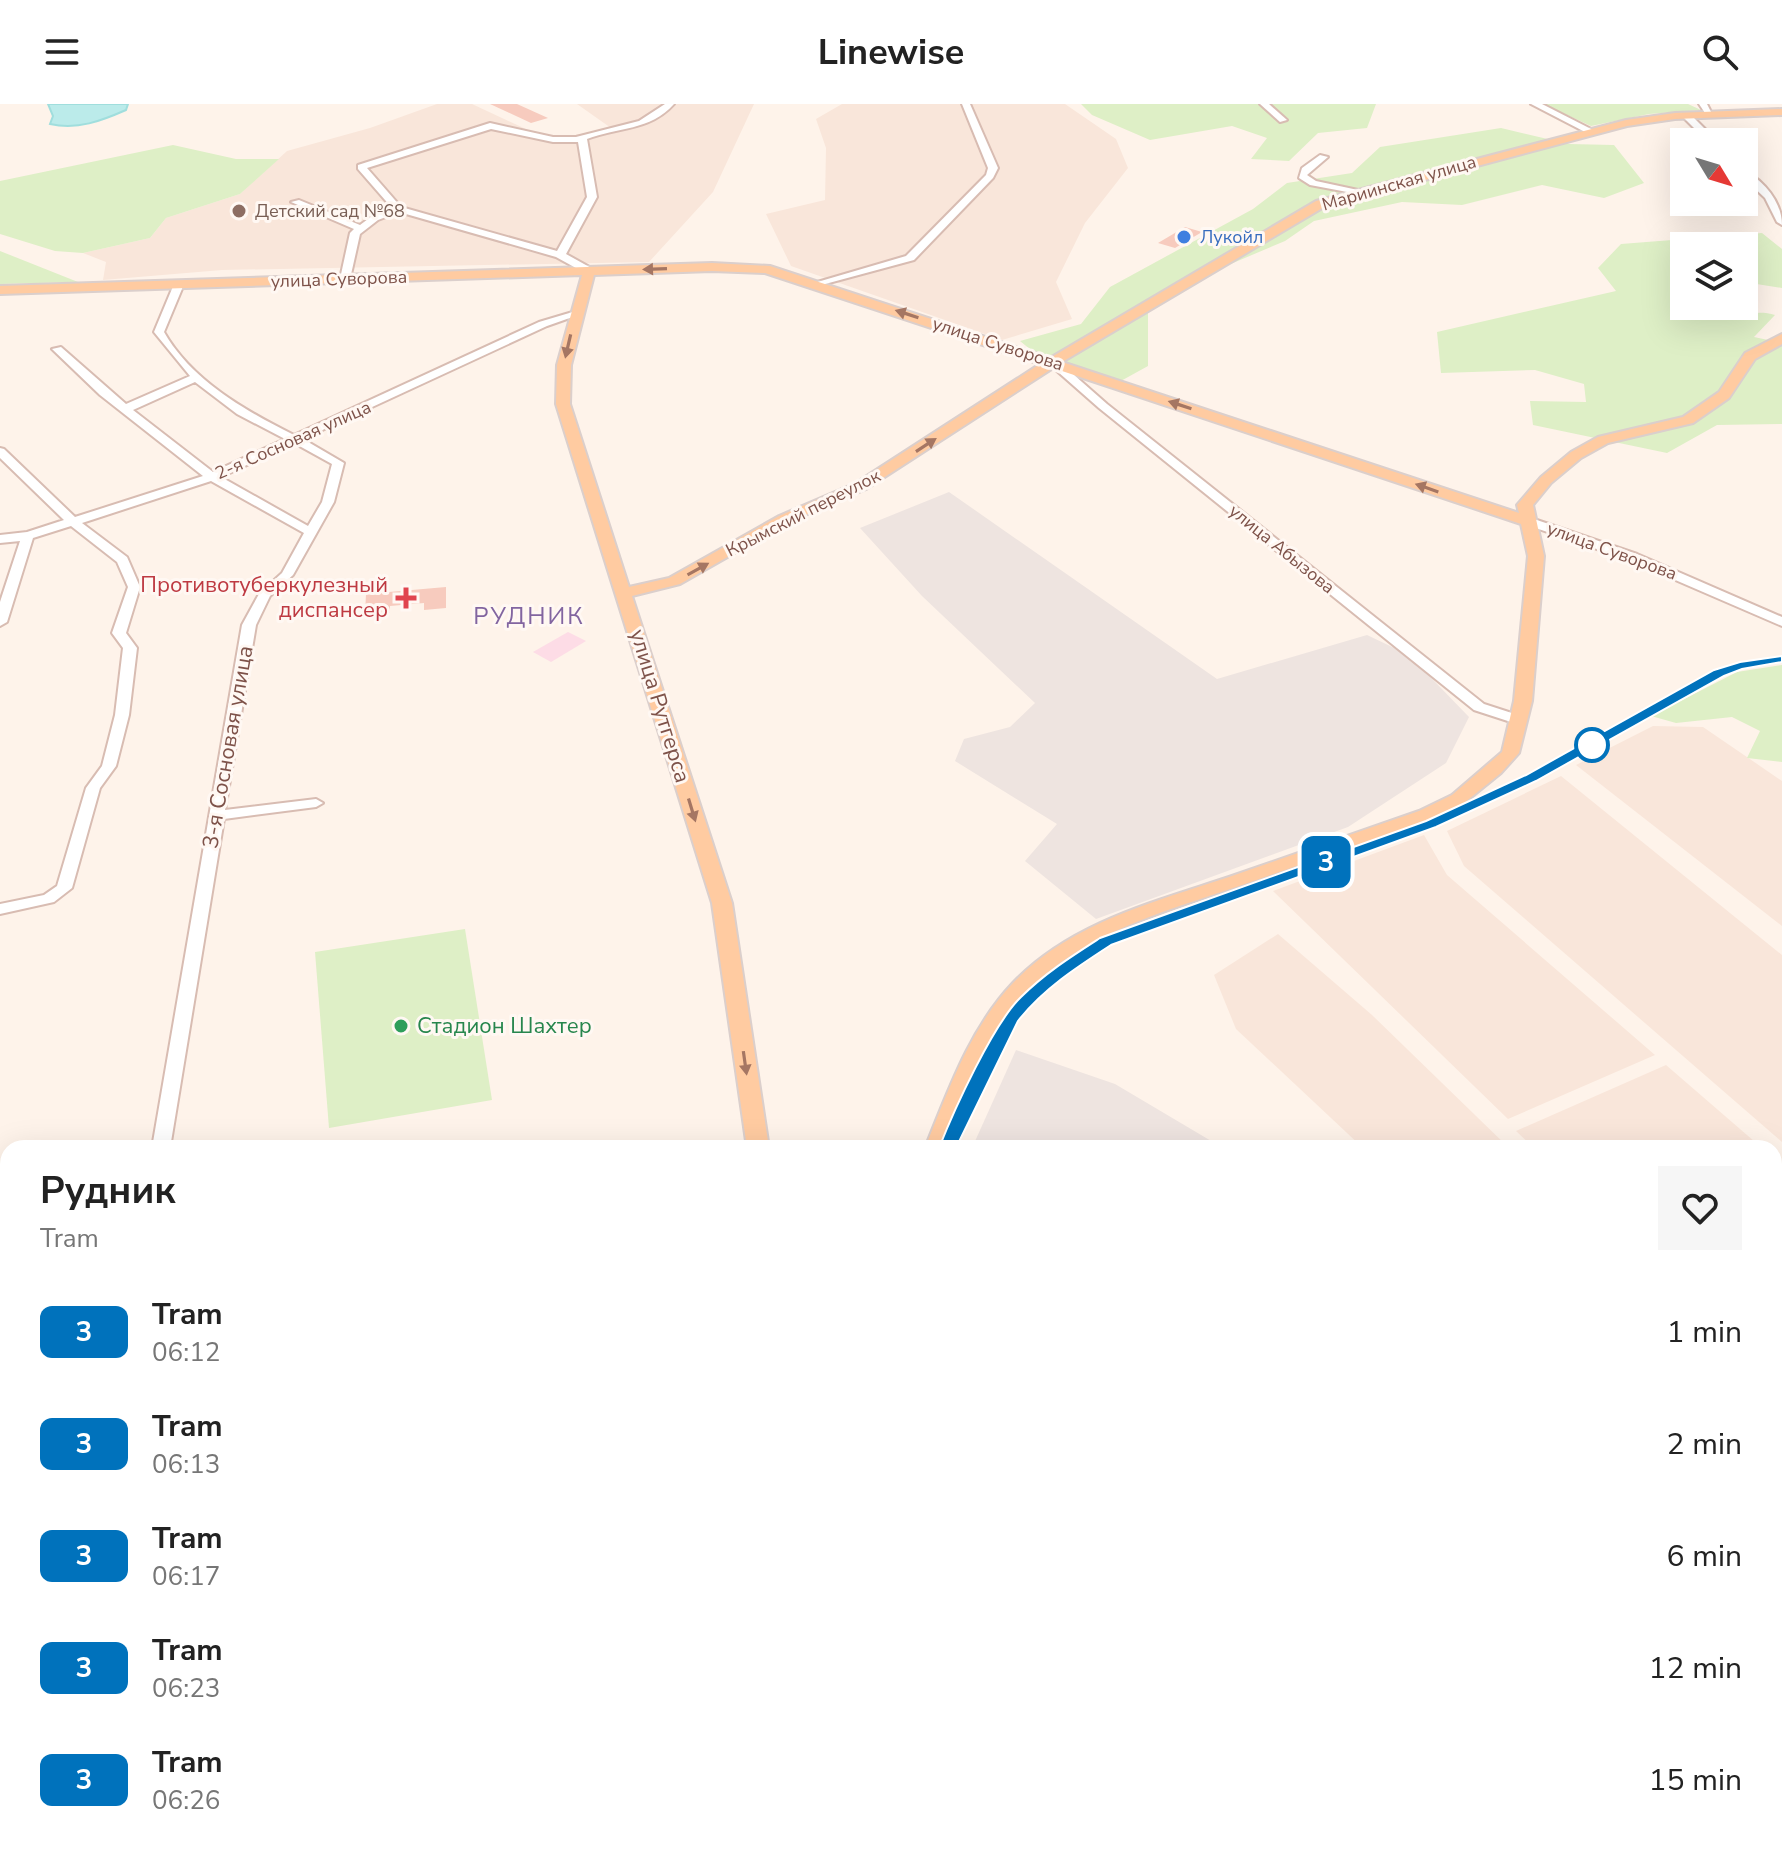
<!DOCTYPE html>
<meta charset="utf-8">
<style>
:root{--surface:#fff;--page:#f6f6f6;--text:#222;--muted:#767676}
body{margin:0;font-family:"Nunito Sans",sans-serif;background:var(--page);color:var(--text);height:100vh;display:flex;flex-direction:column;font-size:30px;white-space:nowrap}
*{box-sizing:border-box;margin:0}
p{font-size:26px;color:var(--muted)}
.icon{flex:none;width:44px;height:44px;fill:none;stroke:currentColor;stroke-width:2;stroke-linecap:round;stroke-linejoin:round}
.map{position:relative;flex:1;overflow:hidden}
.sheet{position:absolute;left:0px;top:1036px;width:1782px;height:714px;display:flex;flex-direction:column;background:var(--surface);border-radius:24px 24px 0 0;box-shadow:0 8px 32px #0002}
.sheet>*{flex:none}
.badge{padding:0 16px;border-radius:12px;font-size:28px;line-height:52px}
.needle{width:52px;rotate:128deg}
.controls{position:absolute;left:1670px;top:24px;display:grid;gap:16px}
.controls a{display:grid;place-items:center;width:88px;height:88px;border-radius:0px;background:var(--surface);box-shadow:0 8px 32px #0002;font-size:40px}
.map>.badge{position:absolute;translate:-50% -50%;box-shadow:0 0 0 4px #fff}
.round{display:grid;place-items:center;flex:none;width:84px;height:84px;border-radius:0px;background:var(--page)}
.head{display:flex;align-items:center;justify-content:space-between;height:136px;padding:0 40px}
h1{font-size:38px;font-weight:700;line-height:60px}
ul{padding:0;list-style:none}
li{display:flex;align-items:center;gap:24px;height:112px;padding:0 40px}
li div{flex:1}
li b{display:block;font-size:30px}
li em{font-style:normal}
li .badge{min-width:88px;font-weight:700;text-align:center}
header{display:flex;justify-content:space-between;align-items:center;height:104px;padding:0 40px;background:var(--surface);font-size:36px;font-weight:700}
.map>svg:first-child{display:block}
.residential{fill:#f9e6da}
.industrial{fill:#eee4e0}
.medical{fill:#fddce6}
.green{fill:#deefc6}
.water{fill:#bbebea;stroke:#a0dedd;stroke-width:2}
.building{fill:#f7cbbe}
.lines{fill:none;stroke-linecap:round;stroke-linejoin:round}
.minor-casing{stroke:#d8bcb2;stroke-width:4}
.major-casing{stroke:#dbcfcc;stroke-width:4}
.minor{fill:#fff;fill-rule:evenodd}
.major{fill:#ffcba1;fill-rule:evenodd}
.tram-far1{stroke:#b3a5cc;stroke-width:2}
.tram{stroke:#b3a5cc;stroke-width:3}
.oneway{fill:#a57663}
.line{fill:#0072bc;stroke:#fff;stroke-width:2}
.education-dot{fill:#8d6e63;stroke:#fff8f3;stroke-width:3}
.shop-dot{fill:#3f7fe0;stroke:#fff8f3;stroke-width:3}
.health-dot{fill:#e0444e;stroke:#fff8f3;stroke-width:3}
.stop-dot{fill:#fff;stroke:#0072bc;stroke-width:4}
.leisure-dot{fill:#2e9e5b;stroke:#fff8f3;stroke-width:3}
.labels{text-anchor:middle;dominant-baseline:central;stroke-width:6;stroke-linejoin:round;paint-order:stroke}
.far-street-label{font-size:18px;fill:#7e5249;stroke:#fff8f3}
.far-education-label{font-size:18px;fill:#785e54;stroke:#fff8f3;text-anchor:start}
.far-shop-label{font-size:18px;fill:#366cbe;stroke:#fff8f3;text-anchor:start}
.health-label{font-size:22px;fill:#be3a42;stroke:#fff8f3;text-anchor:end}
.street-label{font-size:22px;fill:#7e5249;stroke:#fff8f3}
.leisure-label{font-size:22px;fill:#27864d;stroke:#fff8f3;text-anchor:start}
.neighbourhood-label{font-size:24px;letter-spacing:2px;fill:#8265a0;stroke:#fff8f3}
</style>
<header><svg class="icon" aria-label="menu" viewBox="0 0 24 24"><path d="M4 6h16M4 12h16M4 18h16"/></svg>Linewise<svg class="icon" aria-label="search" viewBox="0 0 24 24"><circle cx="10" cy="10" r="6"/><path d="M15 15l6 6"/></svg></header>
<div class="map">
<svg width="1782" height="1749" viewBox="0 0 1782 1749">
<rect width="100%" height="100%" fill="#fef3ea"/>
<!-- residential -->
<g class="residential">
<path d="M437,0H472L543,33L570,32L611,24L577,0H754L713,88L649,158L222,166L103,176L106,158L83,149L150,134L166,114L240,90L287,47L370,24Z"/>
<path d="M842,0H1065L1116,35L1128,64L1085,119L1056,178L1072,215L1002,236L791,162L766,110L825,96L826,44L816,15Z"/>
<path d="M1653,622L1703,623L1782,677V822L1576,661Z"/>
<path d="M1561,672L1782,851V1038L1464,762L1447,727Z"/>
<path d="M1424,731L1447,771L1655,951L1508,1015L1273,787Z"/>
<path d="M1278,830L1372,911L1509,1044H1363L1236,925L1214,871Z"/>
<path d="M1666,961L1762,1044H1534L1516,1027Z"/>
<path d="M1774,1054L1782,1061V1284L1774,1276Z"/>
<path d="M1782,1386V1500L1774,1491V1390Z"/>
<path d="M1774,1524L1782,1531V1637L1774,1628Z"/>
</g>
<!-- industrial -->
<g class="industrial">
<path d="M949,388L1217,575L1367,531L1409,551L1469,613L1446,659L1348,723L1096,815L1025,757L1057,720L955,657L964,635L1010,623L1035,599L922,492L860,424Z"/>
<path d="M1016,946L1115,980L1223,1044H972Z"/>
<path d="M1058,1742H1582L1587,1749H1060Z"/>
</g>
<!-- medical -->
<path class="medical" d="M568,528L586,537L551,558L533,548Z"/>
<!-- green -->
<g class="green">
<path d="M1081,0H1376L1367,24L1318,29L1289,57L1251,55L1267,34L1232,22L1150,36L1092,11Z"/>
<path d="M1543,0H1688L1701,6L1649,10L1591,22Z"/>
<path d="M1501,24L1569,40L1614,41L1644,79L1604,94L1542,81L1462,101L1402,98L1314,117L1285,137L1148,195V262L1119,278L1031,246L1020,237L1081,220L1110,183L1253,105L1287,79L1352,69L1380,43Z"/>
<path d="M173,41L236,55H279L240,90L166,114L150,134L83,149L55,147L0,130V77Z"/>
<path d="M1762,129L1782,145V184L1744,178V142H1684V202C1701,202 1701,207 1715,211C1732,216 1754,204 1775,211L1754,233L1782,239V320L1717,321L1667,349L1533,321L1530,297L1586,298L1584,280L1535,266L1441,269L1437,228L1616,187L1598,164L1621,140Z"/>
<path d="M0,147L78,178L0,180Z"/>
<path d="M1782,561V658L1747,654L1760,627L1732,613L1676,619L1651,612L1737,568Z"/>
<path d="M465,825L492,996L329,1024L315,848Z"/>
</g>
<!-- water -->
<path class="water" d="M48,0H128L126,6C101,17 78,26 50,20L53,12Z"/>
<!-- building -->
<g class="building">
<path d="M490,0H517L548,14L531,19Z"/>
<path d="M1185,123L1202,128L1175,144L1158,139Z"/>
<path d="M446,483V504L424,506V499L390,502V509L365,511L366,490Z"/>
</g>
<g class="lines">
<defs>
<g id="minor">
<path d="M665,0H674C650,27 618,23 587,35L597,93L566,150L593,165V169H585L556,153L399,108L378,116L360,130L350,175L345,178L340,175L350,129L354,125L291,98L299,96L360,121L372,112L392,104L358,65V61L490,19L553,33H576L639,17ZM491,25L553,38H578L587,93L557,147L401,103L367,64Z"/>
<path d="M962,0H970L998,64L993,74L914,156L814,183V179L906,152L986,71L988,64Z"/>
<path d="M1260,0H1269L1287,16L1280,18Z"/>
<path d="M1531,0H1542L1595,27L1587,29Z"/>
<path d="M1699,0H1707L1713,12H1707Z"/>
<path d="M1683,9H1689L1718,38H1708L1683,13Z"/>
<path d="M1320,51L1328,53L1307,71L1316,77L1358,86V90L1310,81L1299,74L1302,64Z"/>
<path d="M1744,66C1764,77 1782,98 1782,121L1777,118L1765,94L1744,74Z"/>
<path d="M179,177L184,180L164,228C192,277 246,307 294,331L539,218L576,207L581,210L547,222L303,335L344,359L334,398L293,471L270,492L256,521L225,706L316,695L323,699L316,703L224,715L170,1044H152L242,521L259,490L282,469L304,429L211,377L82,419L127,453L140,483L126,529L137,544L129,611L116,662L100,684L72,784L54,798L0,810V800L44,791L57,782L86,684L102,662L115,611L123,544L112,529L128,483L117,458L71,422L33,434L7,518L0,522V498L20,437L0,439V431L27,428L64,416L0,354V344L4,345L75,413L203,372L100,291L52,245L61,243L126,300L190,272L154,228L174,180ZM195,278L237,310L285,335L213,368L133,306ZM294,339L332,360L322,398L308,422L221,373Z"/>
<path d="M1049,256H1057L1107,300L1484,600L1524,613L1526,616L1524,619H1514L1474,606L1099,304L1049,260Z"/>
<path d="M1528,413L1637,450L1782,513V522L1629,456L1524,420V414Z"/>
</g>
<g id="major">
<path d="M1782,5V11L1675,15L1627,22L1324,103L1062,258L1519,409L1517,401L1541,373L1571,348L1598,333L1683,313L1719,288L1745,249L1782,230V240L1755,255L1729,294L1693,319L1608,339L1581,354L1551,379L1533,401L1544,452L1532,597L1519,649L1501,669L1464,699L1431,715C1368,737 1305,759 1242,781C1167,807 1083,828 1027,888C988,931 968,990 947,1044H925C948,987 970,924 1013,879C1070,819 1154,798 1229,773C1292,751 1355,729 1419,707L1452,691L1502,648L1514,597L1528,452L1521,420L1053,264L866,385L789,418L680,480L632,492L732,799L769,1044H747L712,799L556,300L557,261L582,171L0,190V182L712,159L770,162L1050,254L1316,97L1626,16L1675,9ZM712,167L765,169L1040,260L856,379L779,412L669,474L629,483L570,300L571,261L594,171Z"/>
<path d="M0,1145L8,1148V1170L0,1167Z"/>
<path d="M0,1171L8,1174V1198L0,1195Z"/>
<path d="M303,1742H331L334,1749H306Z"/>
<path d="M333,1742H362L365,1749H336Z"/>
<path d="M571,1742H599L596,1749H568Z"/>
<path d="M649,1742H677L674,1749H646Z"/>
</g>
</defs>
<!-- minor casing -->
<use href="#minor" class="minor-casing"/>
<!-- major casing -->
<use href="#major" class="major-casing"/>
<!-- minor -->
<use href="#minor" class="minor"/>
<!-- major -->
<use href="#major" class="major"/>
<!-- tram-far1 -->
<path class="tram-far1" d="M948,1044L982,966L1016,909L1054,872L1105,838L1419,725L1531,674L1719,569L1757,558L1782,556"/>
<!-- tram -->
<g class="tram">
<path d="M0,1204L8,1213"/>
<path d="M0,1221L8,1231"/>
<path d="M276,1742L279,1749"/>
<path d="M294,1742L298,1749"/>
<path d="M678,1749L681,1742"/>
<path d="M691,1749L694,1742"/>
</g>
</g>
<!-- one-way arrows -->
<defs><path id="oneway-solid" d="M-6-.8H1V-3.2L6.5 0L1 3.2V.8H-6Z" transform="scale(2)"/></defs>
<g class="oneway">
<use href="#oneway-solid" transform="translate(655 165) rotate(178)"/>
<use href="#oneway-solid" transform="translate(907 210) rotate(-162)"/>
<use href="#oneway-solid" transform="translate(568 242) rotate(103)"/>
<use href="#oneway-solid" transform="translate(1180 301) rotate(-162)"/>
<use href="#oneway-solid" transform="translate(926 341) rotate(-33)"/>
<use href="#oneway-solid" transform="translate(1427 384) rotate(-161)"/>
<use href="#oneway-solid" transform="translate(698 465) rotate(-29)"/>
<use href="#oneway-solid" transform="translate(692 706) rotate(73)"/>
<use href="#oneway-solid" transform="translate(745 959) rotate(82)"/>
</g>
<!-- line -->
<path class="line" d="M1782,552V558L1742,565L1724,572L1536,677L1436,723L1111,841C1077,863 1043,885 1018,917L954,1048H942L939,1044C954,1006 993,920 1021,893C1045,869 1072,852 1100,834L1426,717L1526,671L1714,566L1740,558Z"/>
<!-- markers -->
<circle class="education-dot" cx="239" cy="107" r="8"/>
<circle class="shop-dot" cx="1184" cy="133" r="8"/>
<path class="health-dot" d="M402 482h8v8h8v8h-8v8h-8v-8h-8v-8h8z"/>
<circle class="stop-dot" cx="1592" cy="641" r="16"/>
<circle class="leisure-dot" cx="401" cy="922" r="8"/>
<g class="labels">
<!-- far-street labels -->
<g class="far-street-label">
<text transform="translate(1399 79) rotate(-16)">Мариинская улица</text>
<text transform="translate(339 175) rotate(-2)">улица Суворова</text>
<text transform="translate(998 240) rotate(18)">улица Суворова</text>
<text transform="translate(293 336) rotate(-24)">2-я Сосновая улица</text>
<text transform="translate(803 409) rotate(-27)">Крымский переулок</text>
<text transform="translate(1282 445) rotate(39)">улица Абызова</text>
<text transform="translate(1612 447) rotate(20)">улица Суворова</text>
</g>
<!-- far-education labels -->
<g class="far-education-label">
<text x="255" y="107">Детский сад №68</text>
</g>
<!-- far-shop labels -->
<g class="far-shop-label">
<text x="1200" y="133">Лукойл</text>
</g>
<!-- health labels -->
<g class="health-label">
<text x="388" y="481">Противотуберкулезный<tspan x="388" dy="25">диспансер</tspan></text>
</g>
<!-- street labels -->
<g class="street-label">
<text transform="translate(660 602) rotate(73)">улица Рутгерса</text>
<text transform="translate(228 643) rotate(-80)">3-я Сосновая улица</text>
</g>
<!-- leisure labels -->
<g class="leisure-label">
<text x="417" y="922">Стадион Шахтер</text>
</g>
<!-- neighbourhood labels -->
<g class="neighbourhood-label">
<text x="529" y="512">РУДНИК</text>
</g>
</g>
</svg>
<div class="controls">
<a><svg class="needle" viewBox="-14 -14 28 28"><path d="M0-13l5 13h-10z" fill="#e53935"/><path d="M0 13l5-13h-10z" fill="#767676"/></svg></a>
<a><svg class="icon" aria-label="layers" viewBox="0 0 24 24"><path d="M12 4l9 5-9 5-9-5zM3 14l9 5 9-5"/></svg></a>
</div>
<b class="badge" style="left:1326px;top:758px;background:#0072bc;color:#fff">3</b>
<section class="sheet">
<div class="head"><div><h1>Рудник</h1><p>Tram</p></div><a class="round"><svg class="icon" aria-label="heart" viewBox="0 0 24 24"><path d="M12 20l-8-8c-3-5 5-10 8-4 3-6 11-1 8 4z"/></svg></a></div>
<ul>
<li><span class="badge" style="background:#0072bc;color:#fff">3</span><div><b>Tram</b><p>06:12</p></div><em>1 min</em></li>
<li><span class="badge" style="background:#0072bc;color:#fff">3</span><div><b>Tram</b><p>06:13</p></div><em>2 min</em></li>
<li><span class="badge" style="background:#0072bc;color:#fff">3</span><div><b>Tram</b><p>06:17</p></div><em>6 min</em></li>
<li><span class="badge" style="background:#0072bc;color:#fff">3</span><div><b>Tram</b><p>06:23</p></div><em>12 min</em></li>
<li><span class="badge" style="background:#0072bc;color:#fff">3</span><div><b>Tram</b><p>06:26</p></div><em>15 min</em></li>
</ul>
</section>
</div>
